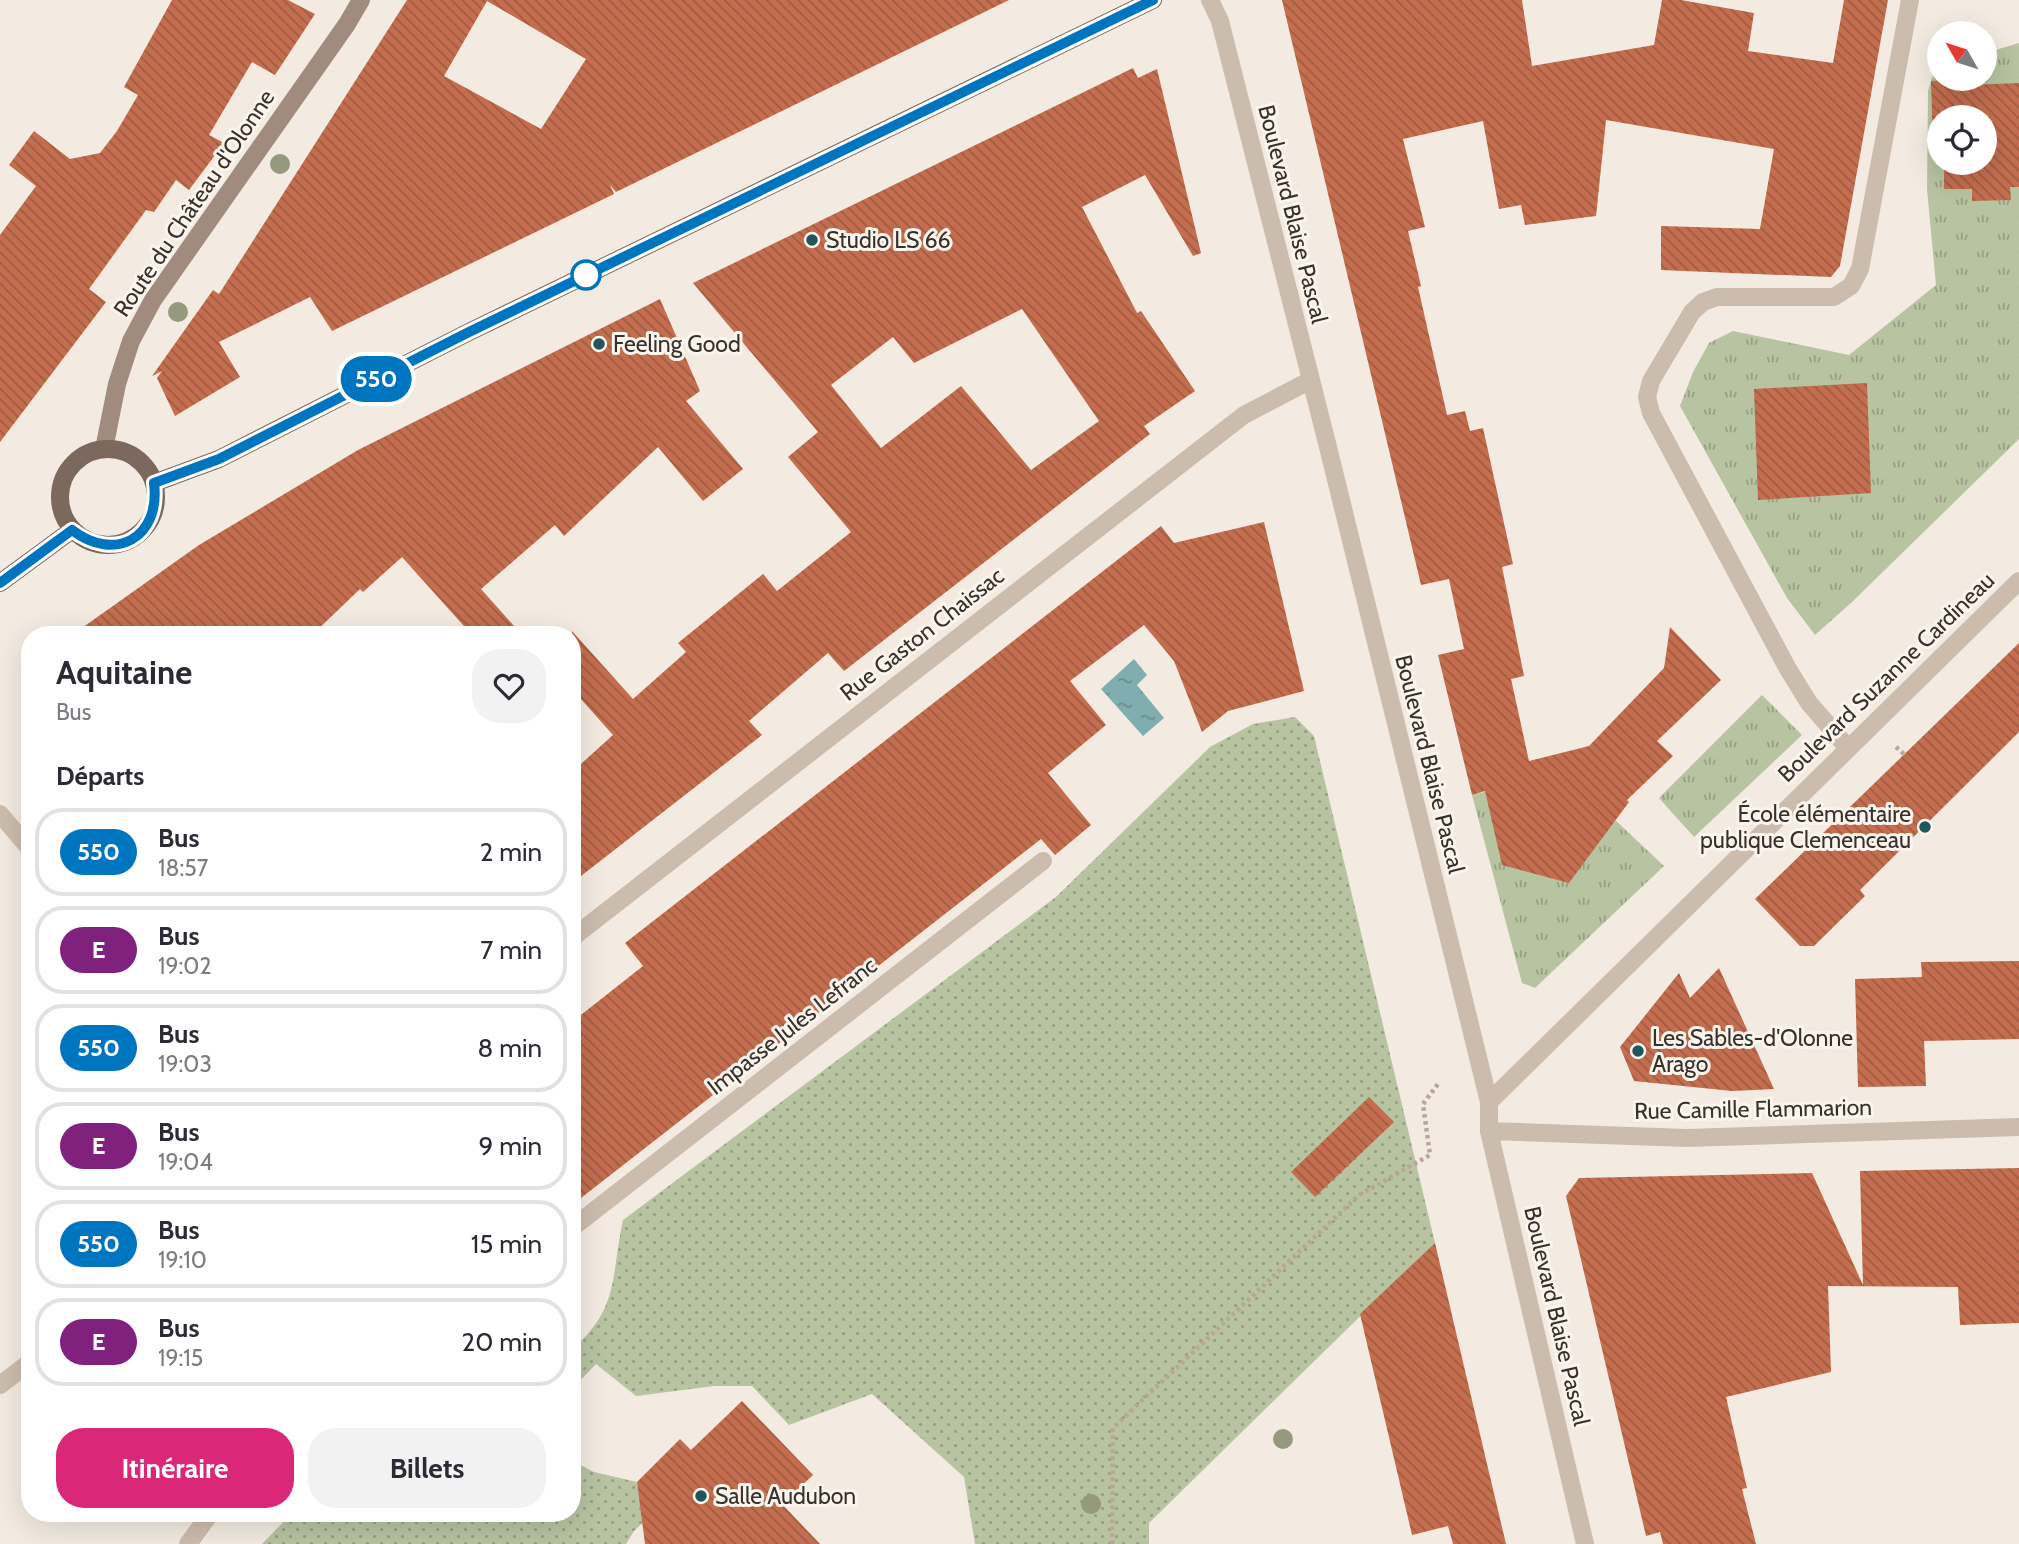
<!DOCTYPE html>
<html lang="fr">
<meta charset="utf-8">
<style>
:root{--surface:#fff;--page:#f2f2f3;--text:#2b2b33;--muted:#7c7c81;--line:#e1e1e2;--accent:#db2777}
body{margin:0;font-family:Cabin,sans-serif;background:var(--page);color:var(--text);height:100vh;display:flex;flex-direction:column;font-size:26px;white-space:nowrap}
*{box-sizing:border-box;margin:0}
p{font-size:23px;color:var(--muted)}
.icon{flex:none;width:38px;height:38px;fill:none;stroke:currentColor;stroke-width:2;stroke-linecap:round;stroke-linejoin:round}
.map{position:relative;flex:1;overflow:hidden}
.side{position:absolute;left:21px;top:626px;width:560px;height:896px;display:flex;flex-direction:column;background:var(--surface);border-radius:28px;box-shadow:0 7px 28px #0002}
.side>*{flex:none}
.badge{padding:0 14px;border-radius:23px;font-size:24px;line-height:46px}
.needle{width:46px;rotate:309deg}
.buttons{position:absolute;left:1927px;top:21px;display:grid;gap:14px}
.buttons a{display:grid;place-items:center;width:70px;height:70px;border-radius:50%;background:var(--surface);box-shadow:0 7px 28px #0002;font-size:35px}
.map>.badge{position:absolute;translate:-50% -50%;box-shadow:0 0 0 4px #fff}
h2{padding:0 35px;font-size:26px;line-height:63px}
.round{display:grid;place-items:center;flex:none;width:74px;height:74px;border-radius:28px;background:var(--page)}
.headline{display:flex;align-items:center;justify-content:space-between;height:119px;padding:0 35px}
h1{font-size:33px;font-weight:800;line-height:52px}
.button{display:flex;gap:14px;margin-top:auto;padding:14px 35px}
.button a{flex:1;height:80px;border-radius:28px;background:var(--accent);color:#fff;font-size:28px;font-weight:800;line-height:80px;text-align:center}
.button a+a{background:var(--page);color:var(--text)}
ul{padding:0;list-style:none}
li{display:flex;align-items:center;gap:21px;height:88px;margin:0 14px 10px;padding:0 21px;border:4px solid var(--line);border-radius:28px}
li div{flex:1}
li b{display:block;font-size:26px}
li em{font-style:normal}
li .badge{min-width:77px;font-weight:700;text-align:center}
.map>svg:first-child{display:block}
.grass{fill:url(#grass-tufts);fill-rule:evenodd}
.park{fill:url(#park-dots)}
.water{fill:url(#water-ripples)}
.building{fill:url(#building-back-hatch);fill-rule:evenodd}
.lines{fill:none;stroke-linecap:round;stroke-linejoin:round}
.path{stroke:#b8a697;stroke-width:4.5;stroke-dasharray:3.5 3.5;stroke-linecap:butt}
.lane{stroke:#ccbcad;stroke-width:18}
.street{stroke:#ccbcad;stroke-width:18}
.secondary{stroke:#a08b7e;stroke-width:18}
.primary{stroke:#7c685d;stroke-width:18}
.tree{fill:#959a7f}
.line-casing{stroke:#fff;stroke-width:16}
.line{stroke:#0075bf;stroke-width:10}
.poi-dot{fill:#21565c;stroke:#faf5ee;stroke-width:2.5}
.stop-dot{fill:#fff;stroke:#0075bf;stroke-width:3.5}
.labels{text-anchor:middle;dominant-baseline:central;stroke-width:6;stroke-linejoin:round;paint-order:stroke}
.street-label{font-size:23px;fill:#3a302b;stroke:#faf5ee}
.poi-label{font-size:23px;fill:#3a302b;stroke:#faf5ee;text-anchor:start}
</style>
<div class="map">
<svg width="2019" height="1544" viewBox="0 0 2019 1544">
<defs>
<pattern id="grass-tufts" width="24" height="20" patternUnits="userSpaceOnUse" patternTransform="scale(1.75)"><rect width="24" height="20" fill="#b7c3a1"/><path d="M3 7l-1-3M5 7V3M7 7l1-3M15 17l-1-3M17 17v-4M19 17l1-3" fill="none" stroke="#969f83"/></pattern>
<pattern id="park-dots" width="8" height="8" patternUnits="userSpaceOnUse" patternTransform="scale(1.75)"><rect width="8" height="8" fill="#b7c3a1"/><path d="M2 2h.1M6 6h.1" fill="none" stroke="#969f83" stroke-width="1.8" stroke-linecap="round"/></pattern>
<pattern id="water-ripples" width="26" height="14" patternUnits="userSpaceOnUse" patternTransform="scale(1.75)"><rect width="26" height="14" fill="#80adb0"/><path d="M2 4q2-2 4 0t4 0M15 11q2-2 4 0t4 0" fill="none" stroke="#6a8d8f"/></pattern>
<pattern id="building-back-hatch" width="6" height="6" patternUnits="userSpaceOnUse" patternTransform="scale(1.75)"><rect width="6" height="6" fill="#c46e4f"/><path d="M-1 5l2 2M0 0l6 6M5-1l2 2" fill="none" stroke="#a05b42"/></pattern>
</defs>
<rect width="100%" height="100%" fill="#f3ebe1"/>
<!-- grass -->
<g class="grass">
<path d="M2019,43V439L1852,602L1815,635L1787,598L1680,406L1693,372L1709,343L1733,331L1849,355L1936,285L1927,189L1928,91L1933,74L1939,70V79H1984L1985,53ZM1939,117H1984V163H1939Z"/>
<path d="M1762,695L1802,735L1694,837L1659,798Z"/>
<path d="M1564,772L1664,866L1535,988L1522,983L1472,795Z"/>
</g>
<!-- park -->
<g class="park">
<path d="M1295,717L1314,736L1435,1243L1149,1523V1544H975L964,1477L872,1394L789,1425L752,1386H714L636,1396L596,1364L572,1389V1349C620,1309 611,1274 623,1220L1056,897L1210,747L1253,724Z"/>
<path d="M572,1461L594,1472L637,1482L639,1495L655,1511L634,1531L626,1544H262L291,1514H572Z"/>
</g>
<!-- water -->
<path class="water" d="M1134,659L1147,675L1137,685L1164,718L1143,736L1101,689Z"/>
<!-- building -->
<g class="building">
<path d="M172,0H288L315,14L275,75L252,62L209,135L224,143L189,190L176,180L154,212L146,210L89,289L106,302L0,442V235L36,186L9,165L34,131L70,159L100,153L117,131L138,95L124,87Z"/>
<path d="M407,0H1009L616,192L610,185L614,194L332,331L310,297L219,342L240,377L175,416L157,378L162,371L152,376L213,290L219,294ZM487,1L586,59L541,129L444,76Z"/>
<path d="M1282,0H1522L1532,66L1654,45L1662,0H1681L1754,13L1748,51L1833,63L1844,0H1888L1840,266L1831,277L1661,270V226L1760,229L1774,149L1606,120L1596,216L1525,225L1521,205L1499,209L1483,121L1403,139L1425,227L1408,231L1421,286L1418,287L1447,415L1465,411L1470,431L1483,428L1513,564L1502,567L1524,676L1511,679L1529,761L1589,746L1664,668L1670,627L1721,680L1657,741L1673,756L1627,800L1629,802L1569,883L1502,865L1485,791L1472,795L1438,655L1464,649L1449,579L1421,585Z"/>
<path d="M1133,68L1138,78L1157,69L1201,253L1193,256L1145,175L1082,207L1137,313L1141,311L1195,391L1144,426L1150,434L844,671L828,653L749,721L762,735L572,883V772L613,735L572,689V631L633,699L686,652L678,643L763,574L777,591L851,532L788,457L818,432L693,283ZM1022,309L1099,421L1031,470L961,386L881,448L831,385L893,337L914,363Z"/>
<path d="M1968,79V85L2019,83V187H2010L2011,200L1972,201V189H1944V163H1984V117H1939V149H1933L1931,81Z"/>
<path d="M660,299L700,391L686,401L743,469L703,501L658,447L564,536L555,525L481,589L522,635H472L402,557L363,592L360,589L312,635H72L199,545L358,450Z"/>
<path d="M1867,383L1871,493L1758,500L1754,389Z"/>
<path d="M1264,522L1304,691L1228,711L1202,732L1174,661L1144,625L1070,681L1106,725L1048,773L1091,825L1055,855L1041,839L572,1205V1022L643,966L625,943L1161,526L1174,543Z"/>
<path d="M2019,643V732L1860,890L1865,896L1814,946H1800L1755,899Z"/>
<path d="M2019,961V1039L1924,1041L1926,1086L1858,1087L1855,979L1922,977L1921,962Z"/>
<path d="M1719,968L1774,1089L1732,1091L1634,1081L1620,1047L1679,973L1690,998Z"/>
<path d="M1369,1097L1394,1122L1315,1197L1291,1172Z"/>
<path d="M2019,1168V1323L1960,1325L1958,1287L1828,1286L1831,1372L1726,1397L1747,1488L1742,1489L1756,1544H1663L1660,1532L1646,1536L1566,1196L1579,1178L1812,1173L1863,1285L1860,1171Z"/>
<path d="M1435,1243L1483,1447L1506,1544H1453L1448,1526L1412,1535L1360,1314Z"/>
<path d="M742,1401L813,1475L782,1504L820,1544H645L637,1482L680,1439L691,1450Z"/>
</g>
<g class="lines">
<!-- path -->
<g class="path">
<path d="M1896,747L1905,755"/>
<path d="M1112,1544L1113,1428L1359,1195L1430,1155L1423,1104L1438,1084"/>
</g>
<!-- lane -->
<path class="lane" d="M1848,748L1809,703L1788,669L1651,413L1647,397L1651,381L1692,312L1703,302L1717,297H1834L1851,286L1860,269L1910,0"/>
<!-- street -->
<g class="street">
<path d="M1210,0L1220,21L1328,447L1489,1102V1131L1585,1544"/>
<path d="M0,814L30,849"/>
<path d="M572,938L1244,415L1309,381"/>
<path d="M1489,1102L2019,581"/>
<path d="M1489,1131L1687,1138L2019,1127"/>
<path d="M572,1228L1043,861"/>
<path d="M0,1385L30,1362"/>
<path d="M188,1544L210,1514"/>
</g>
<!-- secondary -->
<path class="secondary" d="M104,449L117,384L131,341L153,300L347,24L361,0"/>
<!-- primary -->
<g class="primary">
<circle cx="108" cy="497" r="48"/>
<path d="M154,483L219,459L467,333L1153,0"/>
<path d="M0,583L72,530"/>
</g>
</g>
<!-- trees -->
<g class="tree">
<circle cx="280" cy="164" r="10"/>
<circle cx="178" cy="312" r="10"/>
<circle cx="1283" cy="1439" r="10"/>
<circle cx="1091" cy="1504" r="10"/>
</g>
<g class="lines">
<defs>
<path id="line" d="M0,583L72,530C115,563 161,538 154,483L219,459L467,333L1153,0"/>
</defs>
<!-- line casing -->
<use href="#line" class="line-casing"/>
<!-- line -->
<use href="#line" class="line"/>
</g>
<!-- markers -->
<g class="poi-dot">
<circle cx="812" cy="240" r="7"/>
<circle cx="599" cy="344" r="7"/>
<circle cx="1925" cy="827" r="7"/>
<circle cx="1638" cy="1051" r="7"/>
<circle cx="701" cy="1496" r="7"/>
</g>
<circle class="stop-dot" cx="586" cy="275" r="14"/>
<g class="labels">
<!-- street labels -->
<g class="street-label">
<text transform="translate(194 203) rotate(-56)">Route du Château d'Olonne</text>
<text transform="translate(1293 214) rotate(76)">Boulevard Blaise Pascal</text>
<text transform="translate(922 634) rotate(-38)">Rue Gaston Chaissac</text>
<text transform="translate(1886 677) rotate(-44)">Boulevard Suzanne Cardineau</text>
<text transform="translate(1430 764) rotate(76)">Boulevard Blaise Pascal</text>
<text transform="translate(792 1026) rotate(-38)">Impasse Jules Lefranc</text>
<text transform="translate(1753 1109) rotate(-1)">Rue Camille Flammarion</text>
<text transform="translate(1557 1316) rotate(77)">Boulevard Blaise Pascal</text>
</g>
<!-- poi labels -->
<g class="poi-label">
<text x="826" y="240">Studio LS 66</text>
<text x="613" y="344">Feeling Good</text>
<text x="1911" y="814" text-anchor="end">École élémentaire<tspan x="1911" dy="26">publique Clemenceau</tspan></text>
<text x="1652" y="1038">Les Sables-d'Olonne<tspan x="1652" dy="26">Arago</tspan></text>
<text x="715" y="1496">Salle Audubon</text>
</g>
</g>
</svg>
<div class="buttons">
<a><svg class="needle" viewBox="-14 -14 28 28"><path d="M0-13l5 13h-10z" fill="#e53935"/><path d="M0 13l5-13h-10z" fill="#7c7c81"/></svg></a>
<a><svg class="icon" aria-label="locate" viewBox="0 0 24 24"><circle cx="12" cy="12" r="6"/><path d="M12 2v4M12 18v4M2 12h4M18 12h4"/></svg></a>
</div>
<b class="badge" style="left:376px;top:379px;background:#0075bf;color:#fff">550</b>
<section class="side">
<div class="headline"><div><h1>Aquitaine</h1><p>Bus</p></div><a class="round"><svg class="icon" aria-label="heart" viewBox="0 0 24 24"><path d="M12 20l-8-8c-3-5 5-10 8-4 3-6 11-1 8 4z"/></svg></a></div>
<h2>Départs</h2>
<ul>
<li><span class="badge" style="background:#0075bf;color:#fff">550</span><div><b>Bus</b><p>18:57</p></div><em>2 min</em></li>
<li><span class="badge" style="background:#80217e;color:#fff">E</span><div><b>Bus</b><p>19:02</p></div><em>7 min</em></li>
<li><span class="badge" style="background:#0075bf;color:#fff">550</span><div><b>Bus</b><p>19:03</p></div><em>8 min</em></li>
<li><span class="badge" style="background:#80217e;color:#fff">E</span><div><b>Bus</b><p>19:04</p></div><em>9 min</em></li>
<li><span class="badge" style="background:#0075bf;color:#fff">550</span><div><b>Bus</b><p>19:10</p></div><em>15 min</em></li>
<li><span class="badge" style="background:#80217e;color:#fff">E</span><div><b>Bus</b><p>19:15</p></div><em>20 min</em></li>
</ul>
<div class="button"><a>Itinéraire</a><a>Billets</a></div>
</section>
</div>
